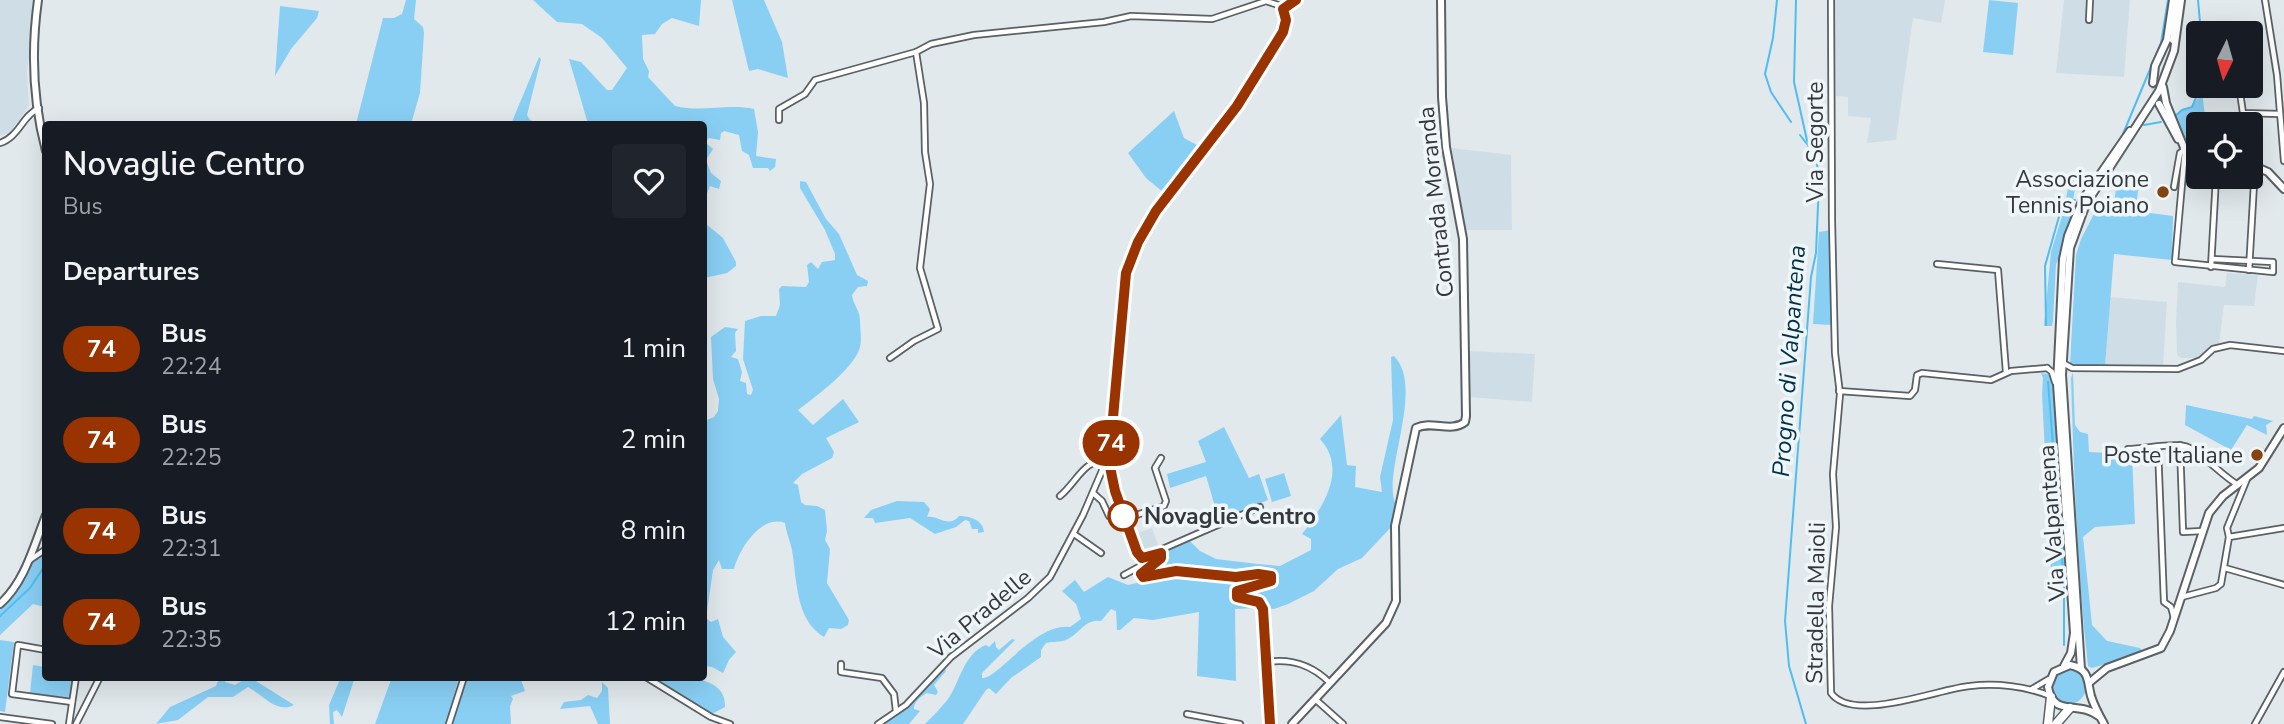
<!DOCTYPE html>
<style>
:root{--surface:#171b24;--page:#20242c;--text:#f1f3f6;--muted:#9ea1a6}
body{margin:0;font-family:"Nunito Sans",sans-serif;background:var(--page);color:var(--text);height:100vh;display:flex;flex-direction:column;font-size:26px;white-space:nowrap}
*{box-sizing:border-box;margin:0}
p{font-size:23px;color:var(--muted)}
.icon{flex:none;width:38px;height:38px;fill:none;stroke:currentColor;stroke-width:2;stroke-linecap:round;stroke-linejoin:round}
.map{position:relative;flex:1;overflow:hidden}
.drawer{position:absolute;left:42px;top:121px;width:665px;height:560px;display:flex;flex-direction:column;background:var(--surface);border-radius:7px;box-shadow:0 7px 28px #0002}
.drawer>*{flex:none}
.badge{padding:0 14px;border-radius:23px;font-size:24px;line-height:46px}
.needle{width:46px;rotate:185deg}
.fabs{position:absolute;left:2186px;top:21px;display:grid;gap:14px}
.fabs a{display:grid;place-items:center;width:77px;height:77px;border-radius:7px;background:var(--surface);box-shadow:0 7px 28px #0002;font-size:35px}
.map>.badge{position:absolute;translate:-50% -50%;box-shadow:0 0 0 4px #fff}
h2{padding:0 21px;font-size:26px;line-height:63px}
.round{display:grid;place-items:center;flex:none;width:74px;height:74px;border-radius:7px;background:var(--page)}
.head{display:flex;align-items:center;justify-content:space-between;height:119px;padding:0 21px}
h1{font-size:33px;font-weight:600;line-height:52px}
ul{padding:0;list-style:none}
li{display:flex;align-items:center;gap:21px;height:91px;padding:0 21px}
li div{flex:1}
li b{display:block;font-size:26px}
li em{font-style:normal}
li .badge{min-width:77px;font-weight:700;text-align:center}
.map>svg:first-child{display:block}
.built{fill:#cfdee6}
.green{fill:#89cff4}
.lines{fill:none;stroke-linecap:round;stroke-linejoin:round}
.stream{stroke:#50bdf0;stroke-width:2}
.secondary-tunnel{stroke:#bfc6c9;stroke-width:6;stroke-dasharray:6 3;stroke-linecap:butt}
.street-casing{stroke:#5a6064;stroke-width:8}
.secondary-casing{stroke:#5a6064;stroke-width:10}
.highway-casing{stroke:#5a6064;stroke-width:11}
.street{stroke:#fff;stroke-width:4.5}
.secondary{stroke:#fff;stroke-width:6}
.highway{stroke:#fff;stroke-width:8}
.line-casing{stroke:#fff;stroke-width:16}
.line{stroke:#930;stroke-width:10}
.poi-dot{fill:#854311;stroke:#eff6fa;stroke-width:2.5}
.stop-dot{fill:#fff;stroke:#930;stroke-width:3.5}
.labels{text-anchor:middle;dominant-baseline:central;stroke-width:7;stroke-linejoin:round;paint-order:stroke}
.street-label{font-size:23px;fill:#35383a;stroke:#eff6fa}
.poi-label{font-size:23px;fill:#35383a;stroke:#eff6fa;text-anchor:end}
.stop-label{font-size:23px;font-weight:bold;fill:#35383a;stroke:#eff6fa;text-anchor:start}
.water-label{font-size:24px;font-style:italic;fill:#003145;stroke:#eff6fa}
</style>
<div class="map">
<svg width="2284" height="724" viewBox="0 0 2284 724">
<rect width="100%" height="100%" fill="#e1e9ed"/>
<!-- built -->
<g class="built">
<path d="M0,0H35L27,73L29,106L10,133L0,136Z"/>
<path d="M1834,0H1945L1941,23L1913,18L1896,140L1867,143L1871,118L1848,116V97L1836,96Z"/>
<path d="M2064,0H2130L2124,77L2056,73Z"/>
<path d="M1452,148L1511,155L1512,230H1463Z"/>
<path d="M2227,273L2258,275L2254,306L2224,305L2219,344L2210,348L2199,358H2181L2177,355L2176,323L2178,282L2225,287Z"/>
<path d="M2110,297L2167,302L2163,368L2105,366Z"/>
<path d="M1467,351L1535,354L1532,402L1469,397Z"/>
<path d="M1152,528L1159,548L1141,556L1133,535Z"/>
</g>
<!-- green -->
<g class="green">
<path d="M406,0H416L414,19L423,27L424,33L420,93L411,124H356L383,18H394L402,14Z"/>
<path d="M533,0H701L699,26L672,18L662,24L655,34L642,35L643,59L649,71L648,77L675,106C702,113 727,103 754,109L758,132L756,156L776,159L775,167L770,171L768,168H753L749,155L742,151L739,135L724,131L721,133L720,140L709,138L705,142L713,149L706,160L711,173L721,181L719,189L710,186L704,201V124H588L569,59L581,62L607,90H612L627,68L602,38L582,24L557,22Z"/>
<path d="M732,0H764L782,42L788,78L758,69L749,71Z"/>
<path d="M1989,0L2018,3L2013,55L1983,52Z"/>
<path d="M280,6L319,11L317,18L291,49L275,76Z"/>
<path d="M539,57L541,59L527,115L530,120L541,124H511Z"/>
<path d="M2202,91L2206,124H2198V153L2188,148L2174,117L2181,111L2192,108Z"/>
<path d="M1174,111L1184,138L1197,145L1163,192L1146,178L1128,153Z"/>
<path d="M2071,174L2077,177L2065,247L2056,264L2053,320L2052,326H2044L2051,252L2063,213Z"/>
<path d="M800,181L806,182L826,219L839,234L857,275L868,281L867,286L858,287L852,295C853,304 860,311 860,320C860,328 862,340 860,347C855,368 814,398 798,410L813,425L843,399L859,422L826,438L834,452L832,458L802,474L793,483L798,485L801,502L805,505L817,506L825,510L827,531L825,540L830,549L827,583L849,620L848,625L841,629L829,628L824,637C795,620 797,579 792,550C790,541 786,532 785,523C761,514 739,549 734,569H722L719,560L713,570L706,618L711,622L718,619L723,637L736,652L729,660L723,673L712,667L704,666V421L714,417L718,411L719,399L713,379L711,337L725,327L738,329L735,333L736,351L731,357L738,359L742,372L740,381L746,383L747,394L751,395L753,390L743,359L745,321L761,316H776L780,305L779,289L782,286L806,287L809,282L807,265L811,262L818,269L822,262L835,260V254L825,230L800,188Z"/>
<path d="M2117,182L2139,184L2136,207L2114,204Z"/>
<path d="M704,202L706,224L723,238L736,262V266L727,273L704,278Z"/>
<path d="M2104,207L2173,216L2172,260L2114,254L2105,366L2070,365L2076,255L2081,239L2097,208Z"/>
<path d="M1831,230L1833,325L1813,324L1819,232Z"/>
<path d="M1394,356C1427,389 1377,482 1398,507L1395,523L1362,558L1338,569L1314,591L1288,604L1274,609L1265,608L1257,600L1255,593L1271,587L1273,580L1269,575L1240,577L1183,568L1161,572L1158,565L1164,554L1159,547L1187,538L1200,551L1216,559L1258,564L1280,566L1311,550V539L1302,534C1323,507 1348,470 1320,439L1341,415L1347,465L1356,466L1355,487L1382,492L1380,477L1393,420L1391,357Z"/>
<path d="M2073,372L2075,425L2080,432L2088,434L2089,452L2132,454L2135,524L2095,527L2083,537L2092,625L2107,641L2140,648L2143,653L2092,668L2088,666C2077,570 2074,474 2071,378Z"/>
<path d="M2041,373L2052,375L2066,580L2061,585L2054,582L2051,571L2042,394L2043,378Z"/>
<path d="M2186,405L2252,419L2254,416L2273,421L2266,425L2267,435L2247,425L2231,450L2185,425Z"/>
<path d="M1224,427L1249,478L1259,474L1268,500L1219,520L1206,476L1170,488L1167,474L1206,462L1198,441Z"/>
<path d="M1284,473L1291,496L1272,502L1265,479Z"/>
<path d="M897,501L924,502L930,509L927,517C939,515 948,529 959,516C970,516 983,520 984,532L978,533V529H972L969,521L965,520L956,527L935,534L910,518L875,523L873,518H864L871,510Z"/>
<path d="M45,551V607L33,604L0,635V609L15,592L29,563Z"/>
<path d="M1174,574L1233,581L1236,599L1251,602L1259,608L1235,609L1236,681L1197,676L1199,612L1153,620L1134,618L1120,630H1117L1116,611L1111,609L1101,621C1085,619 1080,633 1068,639C1060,643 1053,641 1046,643L1041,650V657L1011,678L996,694L989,688L986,690L963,724H925C933,716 941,708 948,699C960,682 964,653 986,645L989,647L995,641L996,647L999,650L1012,639L1015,640L982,673V678C998,679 1035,623 1070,627L1081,619L1076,604L1062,591L1075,580L1084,592L1108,577L1128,585Z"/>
<path d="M0,640L14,642L5,712L0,711Z"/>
<path d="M33,665L45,667L46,677H73L71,698L30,693Z"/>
<path d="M944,665L946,671L934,685L938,692L936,695L927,693C921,696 913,703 914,709L920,711L909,724H879L904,707Z"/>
<circle cx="2069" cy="687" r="17"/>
<path d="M216,677H227L225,682L235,685L245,679L256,681L294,705C277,714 263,695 248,687L233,697H208L178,720L156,724L170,707L216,686L218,681Z"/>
<path d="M341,677H355L342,717L337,710L333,712L334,724H330L329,705Z"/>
<path d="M392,677H459L446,724H375Z"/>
<path d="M467,677H520L525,691L511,696L513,699L510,706L511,724H453Z"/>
<path d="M651,677C675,677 727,673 725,707L712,714Z"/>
<path d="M602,682L608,688L610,724H598L590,706L560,709L564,702L581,700L588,695L597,698L602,691Z"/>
</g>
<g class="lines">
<!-- stream -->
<g class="stream">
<path d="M1777,0L1773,38L1765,74L1771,92L1791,122"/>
<path d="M1796,0L1794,82L1808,145L1817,164L1819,182L1816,253L1811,277L1785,621L1789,666L1806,724"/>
<path d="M2198,0L2201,33"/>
<path d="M2174,117L2182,110L2192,107L2201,86"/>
<path d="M2144,125L2161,122"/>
<path d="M2123,134L2161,43L2168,0"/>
<path d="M1800,135L1807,144"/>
<path d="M2046,325L2045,266L2064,199L2075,200"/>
<path d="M2048,382L2064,583V645"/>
<path d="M0,616L30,588L46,564"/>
</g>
<!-- secondary-tunnel -->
<path class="secondary-tunnel" d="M2153,83L2159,104"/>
<defs>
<g id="street">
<path d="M1831,0L1832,221L1835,353L1840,394L1833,474L1836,527L1829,606L1831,693C1853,724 1941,688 1970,686C1996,683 2026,686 2050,696"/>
<path d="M2265,0L2277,75L2284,161"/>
<path d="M1283,9L1296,0"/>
<path d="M2089,20L2090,0"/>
<path d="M2238,33L2239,28"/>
<path d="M2239,86L2243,113L2280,114"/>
<path d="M779,120V109L805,94L815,80L916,52"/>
<path d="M0,143C19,137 22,116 39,108"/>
<path d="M2185,150L2175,262L2273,272V262L2212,259"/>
<path d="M2174,187L2180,153L2184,150"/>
<path d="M1937,264L1998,270L2006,372"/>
<path d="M2211,267L2216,177"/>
<path d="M2249,270L2255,166"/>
<path d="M890,358L914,341L938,329L920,268L930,184L925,152L924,103L916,52L931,44L974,35L1104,22L1131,16L1212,19L1266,1L1278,5L1285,14L1283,32L1255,78L1237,105L1156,211L1138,242L1126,273L1109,462L1124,519L1137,552L1142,558L1206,530"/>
<path d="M2063,363L2072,368L2178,369L2201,360L2213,349L2230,345L2284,351"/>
<path d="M2047,368L2052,372L2055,382"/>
<path d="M1839,391L1910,396L1915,390L1917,375L1922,373L1991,380L2011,371L2047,368"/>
<path d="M2180,445L2183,532L2203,531"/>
<path d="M2158,448L2164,602L2171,607L2174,618"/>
<path d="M2128,449C2144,449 2170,443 2184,446C2197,448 2222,476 2238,485"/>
<path d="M1093,493L1102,501L1109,516"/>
<path d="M1060,496C1078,481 1083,459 1109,460"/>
<path d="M1202,514H1207L1206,530L1260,507"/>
<path d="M1124,519L1164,506L1166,501L1155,468L1161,458"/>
<path d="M1074,534L1101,553"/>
<path d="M2229,537L2284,528"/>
<path d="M1159,552L1161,558L1141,574L1143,577L1176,571L1236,577L1258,574L1271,576V581L1237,591V597L1259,602L1263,609L1270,724"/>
<path d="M30,560L46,549"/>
<path d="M2225,568L2284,585"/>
<path d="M1124,575L1146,563V558"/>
<path d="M2182,597L2216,588L2221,584L2229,537L2227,528L2247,479"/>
<path d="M46,650L18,645L12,694L72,702"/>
<path d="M1266,662C1292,658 1312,665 1330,683"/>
<path d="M841,664V672L882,678L894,694L896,711"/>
<path d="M646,677L711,717L730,724"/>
<path d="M2032,689L2049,679"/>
<path d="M1315,699L1343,724"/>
<path d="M1187,714L1240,724"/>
<path d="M0,717L52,724"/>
<path d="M69,724L76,677"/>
<path d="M76,724L100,677"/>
<path d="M449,724L464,677"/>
<path d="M878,724L906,705L951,657L1028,598L1050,577L1083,515L1104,466L1109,462"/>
<path d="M2255,724L2284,672"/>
</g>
<g id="secondary">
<path d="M38,0C31,50 33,102 46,151"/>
<path d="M2173,40L2177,0"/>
<path d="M2153,83L2155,66L2167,40L2173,0"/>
<path d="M2163,87L2166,103L2185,150"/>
<path d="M2159,104L2178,139"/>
<path d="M2184,148L2189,154L2198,156"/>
<path d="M2250,164L2268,172L2284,189"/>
<path d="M0,604C25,582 34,545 46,515"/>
<path d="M2064,666L2071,653L2074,633L2057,384L2063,259L2068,236L2083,199L2130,131"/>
<path d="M2081,669L2062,375L2070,248L2086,204L2159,91L2174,51L2181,0"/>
<path d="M2090,682L2107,668L2161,648L2170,631L2209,513L2223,496L2259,468L2284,428"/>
<path d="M2100,717C2078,699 2054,719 2048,687L2054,672L2070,665C2090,669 2087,681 2091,696C2094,706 2099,715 2104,724"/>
<path d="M1292,724L1386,623L1396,601L1395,526L1416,428C1432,420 1451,433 1465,422L1466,416L1463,239L1446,147L1442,97L1441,0"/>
</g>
<g id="highway">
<path d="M2048,724L2051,697"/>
<path d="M2056,724L2070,708"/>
</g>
</defs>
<!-- street casing -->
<use href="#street" class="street-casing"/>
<!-- secondary casing -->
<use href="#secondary" class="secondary-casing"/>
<!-- highway casing -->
<use href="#highway" class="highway-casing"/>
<!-- street -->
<use href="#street" class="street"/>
<!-- secondary -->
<use href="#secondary" class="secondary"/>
<!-- highway -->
<use href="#highway" class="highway"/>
</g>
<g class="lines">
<defs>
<path id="line" d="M1270,724L1263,609L1259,602L1237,597V591L1271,581V576L1258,574L1236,577L1176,571L1143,577L1141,574L1161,558V553L1142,558L1137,552L1115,491L1109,462L1126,273L1138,242L1156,211L1237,106L1283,32L1286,20L1283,9L1296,0"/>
</defs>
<!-- line casing -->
<use href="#line" class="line-casing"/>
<!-- line -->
<use href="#line" class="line"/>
</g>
<!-- markers -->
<g class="poi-dot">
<circle cx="2163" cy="192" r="7"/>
<circle cx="2257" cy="455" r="7"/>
</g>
<circle class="stop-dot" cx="1123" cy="516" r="14"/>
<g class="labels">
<!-- street labels -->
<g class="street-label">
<text transform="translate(1815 142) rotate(-90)">Via Segorte</text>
<text transform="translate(1436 202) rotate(-96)">Contrada Moranda</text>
<text transform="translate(2052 523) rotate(-94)">Via Valpantena</text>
<text transform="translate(1816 603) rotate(-89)">Stradella Maioli</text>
<text transform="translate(980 614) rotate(-40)">Via Pradelle</text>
</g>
<!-- poi labels -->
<g class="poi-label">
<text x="2149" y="179">Associazione<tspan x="2149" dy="26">Tennis Poiano</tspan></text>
<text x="2243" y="455">Poste Italiane</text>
</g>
<!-- stop labels -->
<g class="stop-label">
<text x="1144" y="516">Novaglie Centro</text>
</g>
<!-- water labels -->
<g class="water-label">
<text transform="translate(1789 361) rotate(-86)">Progno di Valpantena</text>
</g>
</g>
</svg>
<div class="fabs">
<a><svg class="needle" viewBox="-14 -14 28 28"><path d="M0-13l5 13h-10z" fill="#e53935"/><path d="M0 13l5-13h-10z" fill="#9ea1a6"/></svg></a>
<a><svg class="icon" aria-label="locate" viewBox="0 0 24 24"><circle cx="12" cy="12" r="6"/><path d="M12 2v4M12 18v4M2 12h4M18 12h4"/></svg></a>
</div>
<b class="badge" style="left:1111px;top:443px;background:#930;color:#fff">74</b>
<section class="drawer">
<div class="head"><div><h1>Novaglie Centro</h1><p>Bus</p></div><a class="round"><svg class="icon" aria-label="heart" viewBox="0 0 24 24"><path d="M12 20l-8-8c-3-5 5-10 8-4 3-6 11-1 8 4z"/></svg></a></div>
<h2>Departures</h2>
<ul>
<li><span class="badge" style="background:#930;color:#fff">74</span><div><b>Bus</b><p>22:24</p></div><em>1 min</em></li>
<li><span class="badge" style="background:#930;color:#fff">74</span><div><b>Bus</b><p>22:25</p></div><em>2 min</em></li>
<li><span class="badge" style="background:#930;color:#fff">74</span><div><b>Bus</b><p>22:31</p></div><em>8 min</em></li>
<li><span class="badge" style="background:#930;color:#fff">74</span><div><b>Bus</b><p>22:35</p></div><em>12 min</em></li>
</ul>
</section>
</div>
